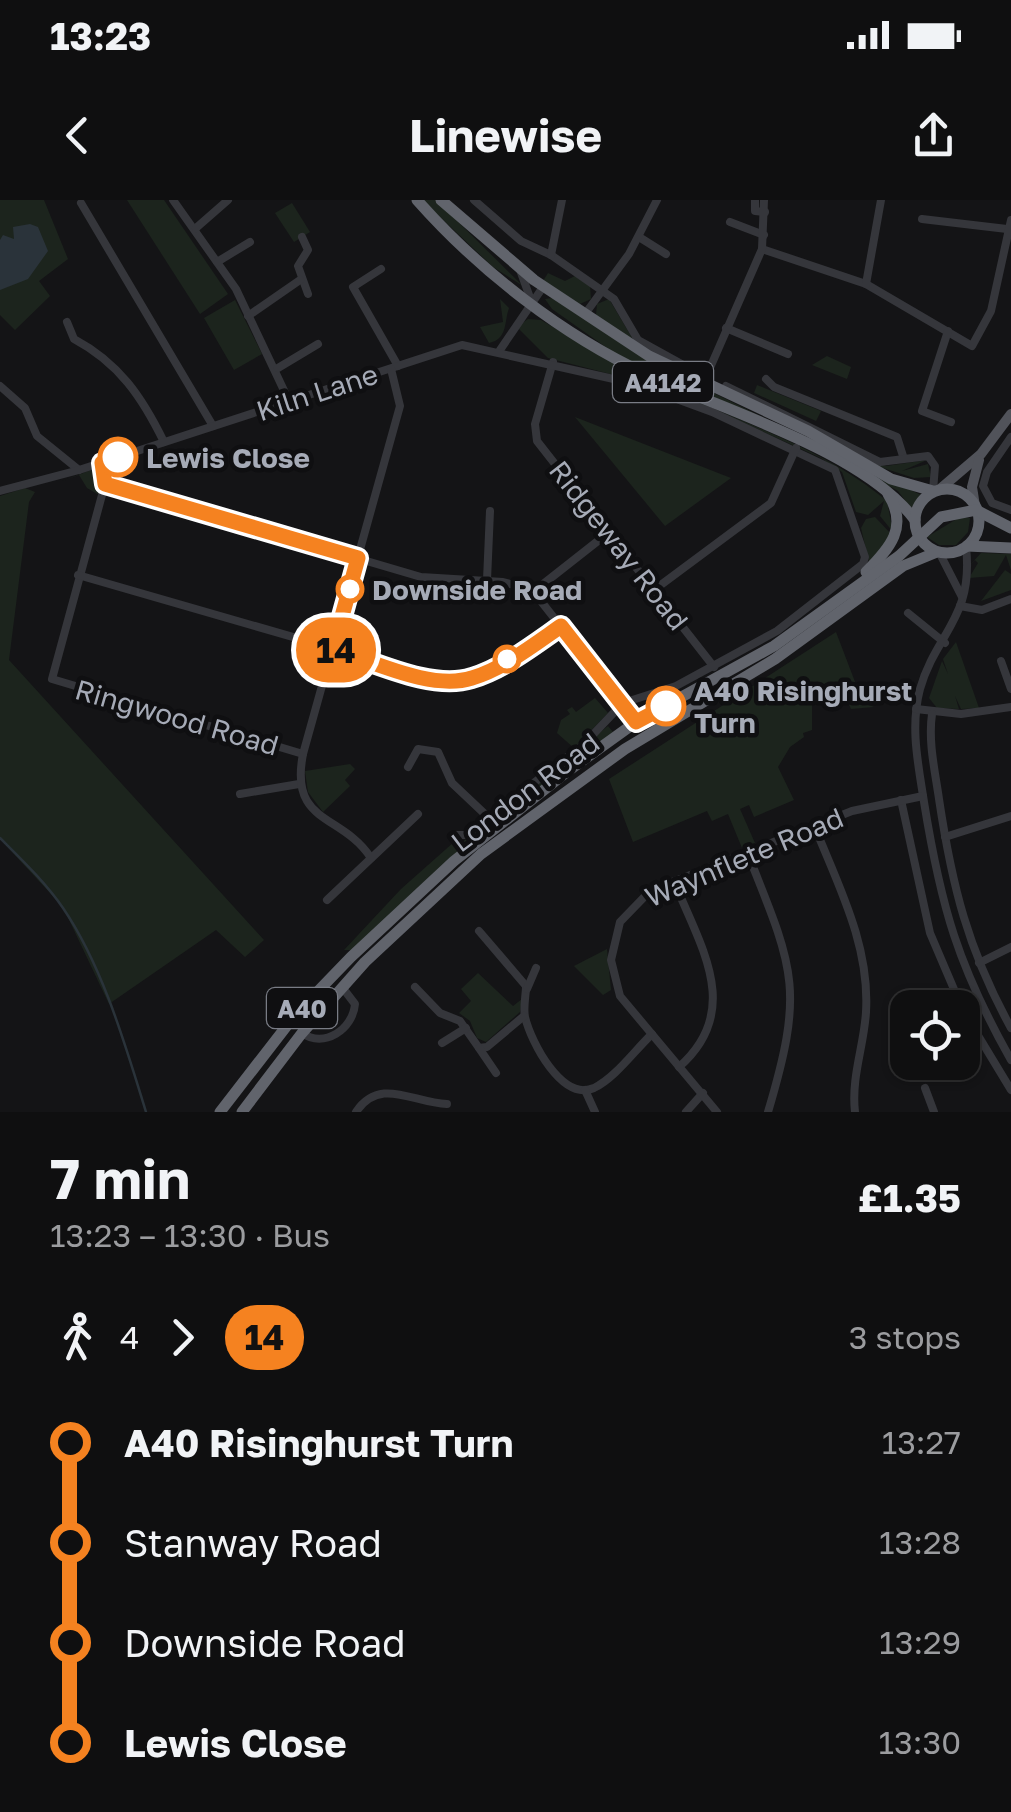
<!DOCTYPE html>
<meta charset="utf-8">
<style>
:root{--surface:#0f0f10;--page:#181819;--text:#f1f3f6;--muted:#9b9c9f;--line:#2f2f30}
body{margin:0;font-family:"Golos Text",sans-serif;background:var(--page);color:var(--text);height:100vh;display:flex;flex-direction:column;font-size:38px;white-space:nowrap}
*{box-sizing:border-box;margin:0}
p{font-size:32px;color:var(--muted)}
.icon{flex:none;width:55px;height:55px;fill:none;stroke:currentColor;stroke-width:2;stroke-linecap:round;stroke-linejoin:round}
.map{position:relative;height:912px;overflow:hidden}
.drawer{display:flex;flex-direction:column;background:var(--surface);flex:1}
.drawer>*{flex:none}
.badge{padding:0 20px;border-radius:32px;font-size:35px;line-height:65px}
.fabs{position:absolute;left:890px;top:790px;display:grid;gap:20px}
.fabs a{display:grid;place-items:center;width:90px;height:90px;border-radius:20px;background:var(--surface);box-shadow:0 2px 8px #0004,0 0 0 2px var(--line);font-size:50px}
.map>.badge{position:absolute;translate:-50% -50%;box-shadow:0 0 0 5px #fff}
.legs{display:flex;align-items:center;gap:15px;height:110px;padding:0 50px;font-size:32px}
.legs p{margin-inline-start:auto}
.overview{display:flex;align-items:center;justify-content:space-between;height:170px;padding:0 50px}
h1{font-size:55px;font-weight:700;line-height:75px}
ul{padding:0 50px;list-style:none}
li{display:flex;align-items:center;gap:35px;height:100px;font-size:38px}
li i{display:grid;place-items:center;width:15px;height:100%;margin:0 12px;background:currentColor}
li i::after{content:'';width:25px;height:25px;margin:-12px;border:8px solid;border-radius:50%;background:var(--surface)}
li p{margin-inline-start:auto}
li:first-child i{background:linear-gradient(#0000 50%,currentColor 0)}
li:last-child i{background:linear-gradient(currentColor 50%,#0000 0)}
.status{display:flex;justify-content:space-between;align-items:center;height:70px;padding:0 50px;background:var(--surface);direction:ltr}
.status svg{height:28px;fill:currentColor}
header{display:flex;justify-content:space-between;align-items:center;height:130px;padding:0 50px;background:var(--surface);font-size:45px;font-weight:700}
.map>svg:first-child{display:block}
.green{fill:#1c241d}
.water{fill:#2a333a}
.lines{fill:none;stroke-linecap:round;stroke-linejoin:round}
.stream{stroke:#2a333a;stroke-width:2.5}
.minor{stroke:#35363b;stroke-width:8}
.major{stroke:#51535a;stroke-width:10}
.highway{stroke:#61646c;stroke-width:11}
.line-1-casing{stroke:#fff;stroke-width:22}
.line-1{stroke:#f58220;stroke-width:15}
.stop-1-dot{fill:#fff;stroke:#f58220;stroke-width:5}
.labels{text-anchor:middle;dominant-baseline:central;stroke-width:9;stroke-linejoin:round;paint-order:stroke}
.shield{fill:#0f0f11;stroke:#797c85;stroke-width:2.5}
.shield-label{font-size:25px;font-weight:bold;fill:#a6abb7}
.street-label{font-size:28px;fill:#a6abb7;stroke:#0f0f11}
.stop-label{font-size:28px;font-weight:bold;fill:#a6abb7;stroke:#0f0f11;text-anchor:start}
</style>
<div class="status"><b>13:23</b><svg viewBox="0 0 49 12"><path d="M0 12V9h3v3zM5 12V6h3v6zM10 12V3h3v9zM15 12V0h3v12zM26 1h20v11H26zM47 4h2v5h-2z"/></svg></div>
<header><svg class="icon" aria-label="back" viewBox="0 0 24 24"><path d="M15 5l-7 7 7 7"/></svg>Linewise<svg class="icon" aria-label="share" viewBox="0 0 24 24"><path d="M12 15V3M7 8l5-5 5 5M5 13v7h14v-7"/></svg></header>
<div class="map">
<svg width="1011" height="912" viewBox="0 0 1011 912">
<rect width="100%" height="100%" fill="#141416"/>
<!-- green -->
<g class="green">
<path d="M0,0H44L68,59L39,81L50,96L15,130L0,115Z"/>
<path d="M127,0H164L228,94L200,114Z"/>
<path d="M422,0H436L523,86L493,67Z"/>
<path d="M292,3L310,32L294,42L275,13Z"/>
<path d="M548,73L565,81L575,76L590,86L591,99L580,104L543,81Z"/>
<path d="M552,98L675,174L921,295L911,308L898,291L859,269L617,155L552,109L545,99Z"/>
<path d="M500,99L509,108C504,122 508,139 489,143L480,127L503,122Z"/>
<path d="M609,99L634,141L873,261L886,266L927,260L902,271L928,264L931,277L914,278L880,267L650,153L596,115L597,104Z"/>
<path d="M235,100L262,154L234,170L204,118Z"/>
<path d="M528,119L541,120C589,148 640,175 690,198C758,229 829,252 887,301L893,332L880,316L884,301L868,315L856,312L842,272L821,258L744,223L622,177L548,158L517,127Z"/>
<path d="M827,156L851,167L847,179L812,165Z"/>
<path d="M757,185L821,211L816,221L754,193Z"/>
<path d="M575,217L731,278L665,326Z"/>
<path d="M91,270L102,280L99,295L87,288L79,275L60,282Z"/>
<path d="M25,288L35,292L29,302L9,460L264,740L245,757L216,730L109,804L63,707L0,639V296Z"/>
<path d="M875,317L892,335L869,362L861,328L866,319Z"/>
<path d="M960,317L970,318L968,332L956,345H939L927,337Z"/>
<path d="M981,353L1011,354V370L1006,355L994,376L969,378L978,363L975,360L970,365Z"/>
<path d="M1005,370L1011,374V390L981,401Z"/>
<path d="M836,432L857,487L884,490L882,503H864L874,507L851,509L841,487L831,483L835,491L820,496L823,488L818,496H812V530L803,533L804,537L790,547L778,567L794,600L754,617L749,605L740,609L755,643L742,648L728,614L712,621L707,611L633,642L609,579Z"/>
<path d="M956,442L979,508L961,509L955,496L959,509L937,508L929,498L942,461L948,474L943,459Z"/>
<path d="M595,498L608,513L574,548L557,533L561,520L570,514L567,510L572,507L576,512Z"/>
<path d="M608,526L613,532L442,665L352,750H344L401,689L454,642L460,644Z"/>
<path d="M350,564L355,569L345,580L350,586L323,612L308,592L305,571Z"/>
<path d="M607,749L611,790L603,795L574,766Z"/>
<path d="M478,773L513,806L522,799L520,812L486,842L477,838L470,821L459,813L471,801L461,789Z"/>
</g>
<!-- water -->
<path class="water" d="M30,24L38,27L48,51L28,79L0,90V40L3,35L14,39L13,27Z"/>
<g class="lines">
<!-- stream -->
<path class="stream" d="M0,638C22,660 46,683 63,708C103,767 125,844 146,912"/>
<!-- minor -->
<g class="minor">
<path d="M173,0L236,89L289,201"/>
<path d="M474,0L521,41L551,55"/>
<path d="M755,0V11L765,12"/>
<path d="M81,3L213,226"/>
<path d="M922,19L1007,29"/>
<path d="M730,22L764,35"/>
<path d="M196,28L228,0"/>
<path d="M302,37L308,50L298,66L308,94"/>
<path d="M639,37L666,54"/>
<path d="M762,49L866,84L972,146L991,111L1011,20"/>
<path d="M551,55L614,99L638,140L696,172"/>
<path d="M551,55L562,0"/>
<path d="M217,62L250,42"/>
<path d="M381,69L353,87L398,166"/>
<path d="M520,70L532,103"/>
<path d="M866,84L881,0"/>
<path d="M585,114L629,54L657,0"/>
<path d="M248,116L300,80"/>
<path d="M67,122L74,139C119,163 142,197 164,242"/>
<path d="M726,128L788,154"/>
<path d="M948,131L922,211L951,222"/>
<path d="M500,150L543,87"/>
<path d="M553,162L535,224L537,241L714,467"/>
<path d="M278,168L318,144"/>
<path d="M706,177L762,49L764,0"/>
<path d="M766,179L774,187L897,237L903,256"/>
<path d="M0,186L25,208L37,236L79,270"/>
<path d="M726,186L880,262L928,256L935,266L933,291"/>
<path d="M1011,237L987,272L983,286L992,303L1011,310"/>
<path d="M102,263L105,284L52,479L303,554"/>
<path d="M105,284L421,377L503,382L525,388L540,400L636,522"/>
<path d="M0,291L79,270L462,145L636,184L712,212L835,270L865,357L863,364L777,431L676,486L623,503L583,545L466,635H456"/>
<path d="M966,347C974,418 936,433 920,489C910,527 918,563 924,602C941,707 958,766 1011,860"/>
<path d="M939,352L962,397"/>
<path d="M78,375L442,480L486,472L561,426"/>
<path d="M487,380L490,311"/>
<path d="M654,390L771,303L796,248"/>
<path d="M533,392L608,333"/>
<path d="M960,406L982,410L1011,399"/>
<path d="M908,413L945,443"/>
<path d="M1001,461L1011,489"/>
<path d="M916,509L961,514L1011,507"/>
<path d="M932,514C928,542 935,571 939,599C952,686 968,750 1011,828"/>
<path d="M408,567L418,549L438,552L452,583L488,617"/>
<path d="M240,594L299,584"/>
<path d="M901,600L930,733L962,808"/>
<path d="M814,625C838,685 870,745 866,812C864,846 851,877 855,912"/>
<path d="M945,637L1011,616"/>
<path d="M747,652C794,769 805,788 768,912"/>
<path d="M371,658C342,613 289,625 303,554L400,206L391,169"/>
<path d="M674,681C700,746 744,810 679,867"/>
<path d="M327,700L418,614"/>
<path d="M479,731L526,786C526,795 523,808 525,817C531,842 562,902 594,888C615,878 635,850 652,834"/>
<path d="M979,763L1011,747"/>
<path d="M415,787L440,813L460,821L479,848L487,847L524,816"/>
<path d="M527,789L536,768"/>
<path d="M962,809L1011,890"/>
<path d="M302,833C324,849 353,829 355,804L342,787"/>
<path d="M442,843L466,828"/>
<path d="M479,848L496,873"/>
<path d="M925,888L934,912"/>
<path d="M585,890L595,912"/>
<path d="M356,912C380,876 413,903 447,904"/>
<path d="M686,912L703,893"/>
<path d="M717,912L620,796L611,760L620,722L650,691L852,611L923,596"/>
</g>
<!-- major -->
<g class="major">
<path d="M940,289L981,254L1011,214"/>
<path d="M975,306L972,287L979,260"/>
</g>
<!-- highway -->
<g class="highway">
<path d="M417,0C480,71 562,135 648,175C727,212 863,251 915,320"/>
<path d="M441,0L534,80L649,156L808,231L891,279L933,291"/>
<circle cx="947" cy="321" r="32"/>
<path d="M967,346L1011,348"/>
<path d="M866,372C890,348 909,327 888,294"/>
<path d="M220,912L296,814L351,757L454,661L568,571L636,522L774,446L899,356L941,317L976,310L1011,328"/>
<path d="M242,912L302,833L365,762L481,654L625,549L775,459L903,366L937,352"/>
</g>
</g>
<g class="lines">
<defs>
<path id="line-1" d="M118,257L102,263L105,284L358,358L333,449C373,461 431,491 472,478C503,469 535,444 561,426L636,522L666,506"/>
</defs>
<!-- line-1 casing -->
<use href="#line-1" class="line-1-casing"/>
<!-- line-1 -->
<use href="#line-1" class="line-1"/>
</g>
<!-- markers -->
<g class="stop-1-dot">
<circle cx="118" cy="257" r="18"/>
<circle cx="350" cy="389" r="12"/>
<circle cx="507" cy="459" r="12"/>
<circle cx="666" cy="506" r="18"/>
</g>
<g class="labels">
<!-- shield labels -->
<g class="shield">
<rect x="613" y="162" width="100" height="40" rx="8"/>
<rect x="267" y="788" width="70" height="40" rx="8"/>
</g>
<g class="shield-label">
<text x="663" y="182">A4142</text>
<text x="302" y="808">A40</text>
</g>
<!-- street labels -->
<g class="street-label">
<text transform="translate(317 192) rotate(-18)">Kiln Lane</text>
<text transform="translate(619 345) rotate(52)">Ridgeway Road</text>
<text transform="translate(177 517) rotate(16)">Ringwood Road</text>
<text transform="translate(525 592) rotate(-37)">London Road</text>
<text transform="translate(744 657) rotate(-23)">Waynflete Road</text>
</g>
<!-- stop labels -->
<g class="stop-label">
<text x="146" y="257">Lewis Close</text>
<text x="372" y="389">Downside Road</text>
<text x="694" y="490">A40 Risinghurst<tspan x="694" dy="32">Turn</tspan></text>
</g>
</g>
</svg>
<div class="fabs">
<a><svg class="icon" aria-label="locate" viewBox="0 0 24 24"><circle cx="12" cy="12" r="6"/><path d="M12 2v4M12 18v4M2 12h4M18 12h4"/></svg></a>
</div>
<b class="badge" style="left:336px;top:450px;background:#f58220;color:#111">14</b>
</div>
<section class="drawer">
<div class="overview"><div><h1>7 min</h1><p>13:23 – 13:30 · Bus</p></div><b>£1.35</b></div>
<div class="legs"><svg class="icon" aria-label="walk" viewBox="0 0 24 24"><circle cx="13" cy="4" r="2"/><path d="M13 8l-2 6 4 7M11 14l-3 7M7 12l3-4h3l4 4"/></svg>4<svg class="icon" aria-label="forward" viewBox="0 0 24 24"><path d="M9 5l7 7-7 7"/></svg><b class="badge" style="background:#f58220;color:#111">14</b><p>3 stops</p></div>
<ul>
<li><i style="color:#f58220"></i><b>A40 Risinghurst Turn</b><p>13:27</p></li>
<li><i style="color:#f58220"></i><span>Stanway Road</span><p>13:28</p></li>
<li><i style="color:#f58220"></i><span>Downside Road</span><p>13:29</p></li>
<li><i style="color:#f58220"></i><b>Lewis Close</b><p>13:30</p></li>
</ul>
</section>
